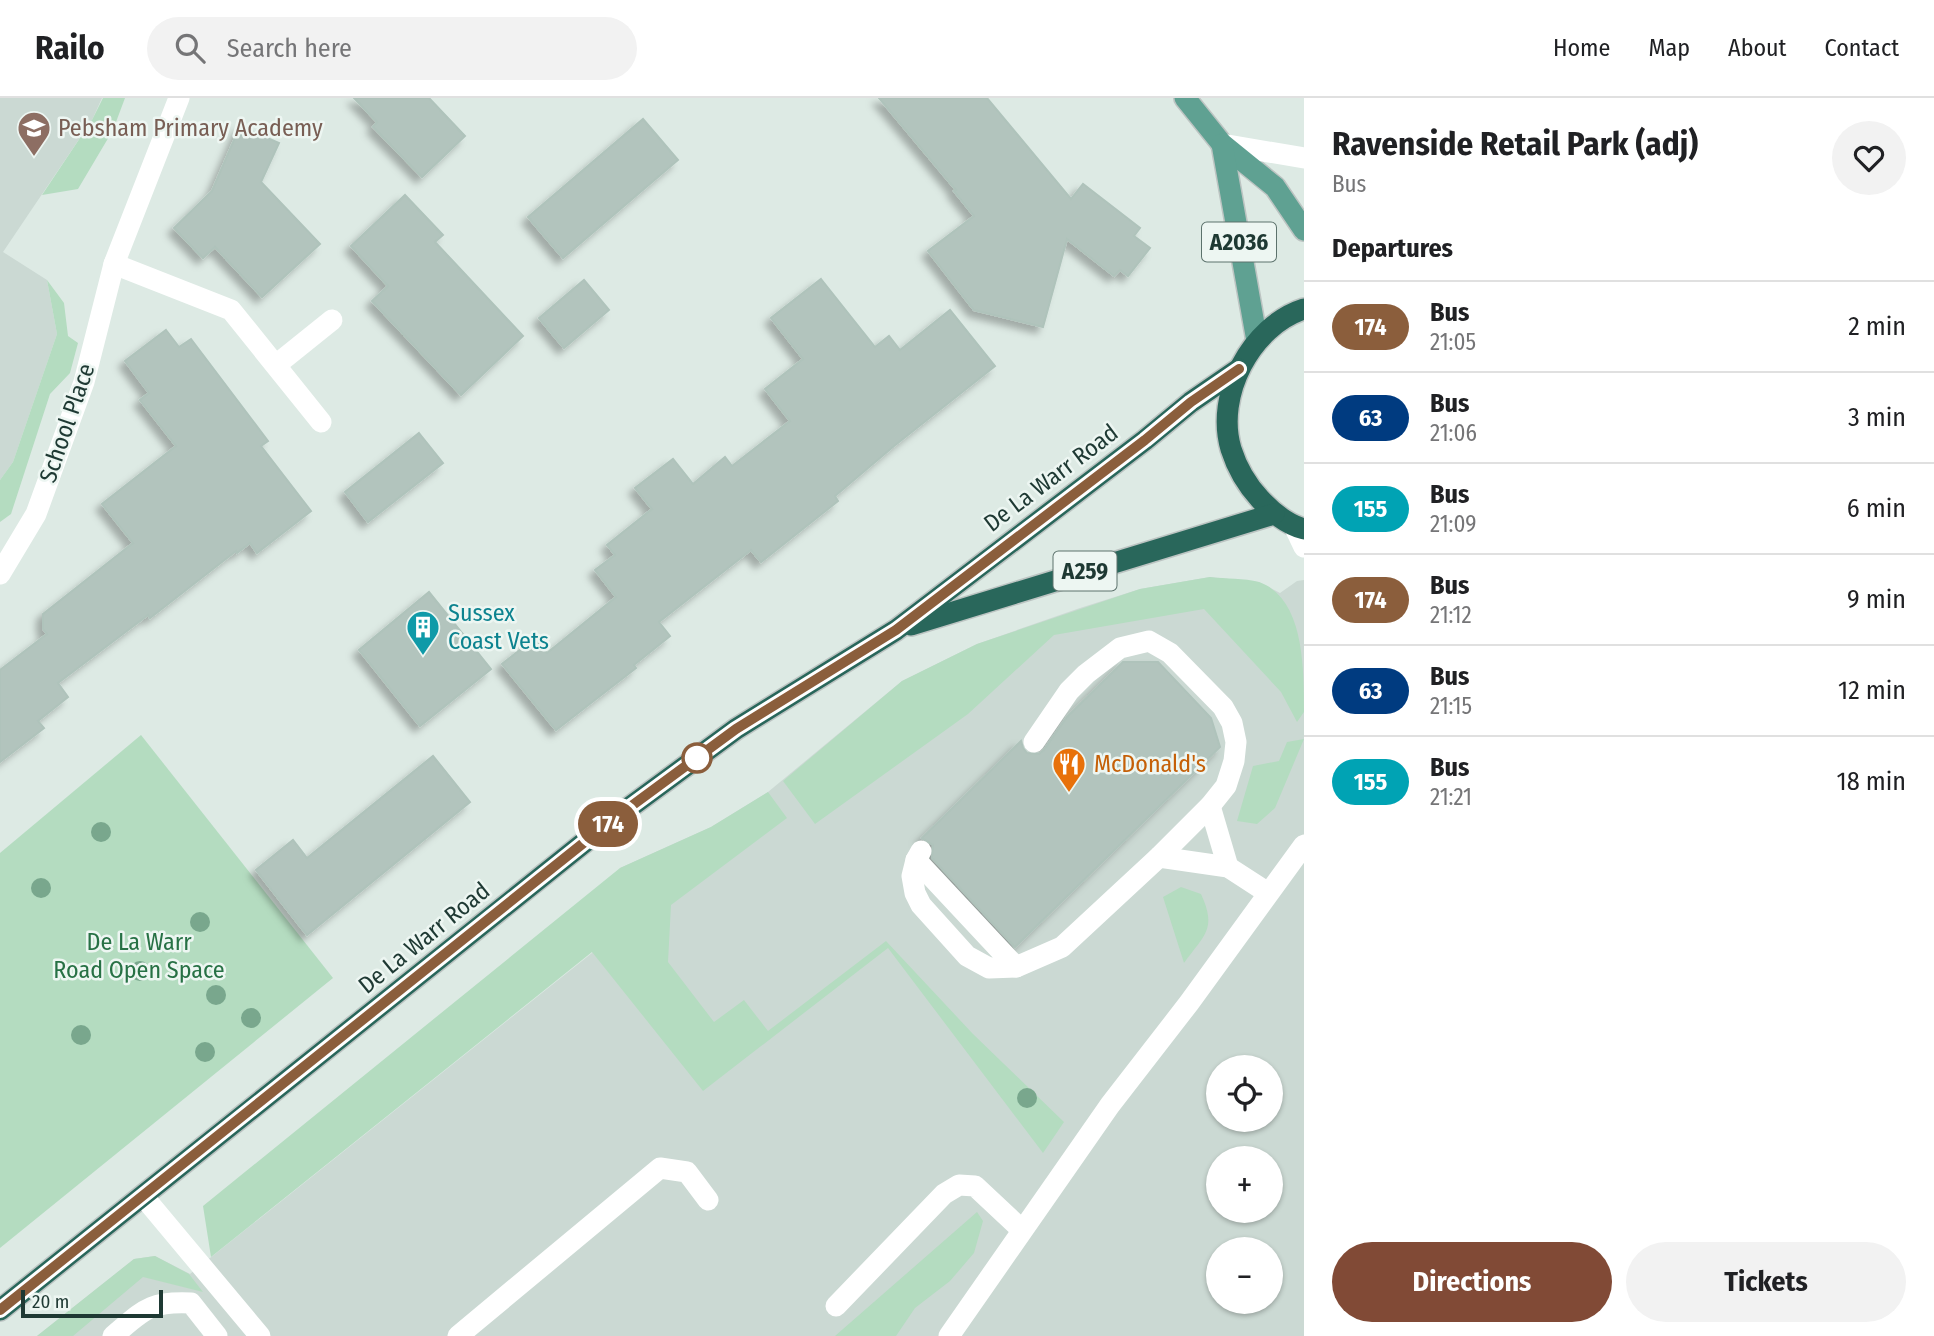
<!DOCTYPE html>
<meta charset="utf-8">
<style>
:root{--surface:#fff;--page:#f2f2f2;--text:#202124;--muted:#757577;--line:#e0e0e0;--accent:#814a36}
body{margin:0;font-family:"Fira Sans Condensed",sans-serif;background:var(--page);color:var(--text);height:100vh;display:flex;flex-direction:column;font-size:26px;white-space:nowrap}
*{box-sizing:border-box;margin:0}
p{font-size:23px;color:var(--muted)}
.icon{flex:none;width:38px;height:38px;fill:none;stroke:currentColor;stroke-width:2;stroke-linecap:round;stroke-linejoin:round}
.map{position:relative;flex:1;overflow:hidden}
.side{display:flex;flex-direction:column;background:var(--surface);width:630px}
.side>*{flex:none}
.badge{padding:0 14px;border-radius:23px;font-size:24px;line-height:46px}
.tools{position:absolute;left:1206px;top:957px;display:grid;gap:14px}
.tools a{display:grid;place-items:center;width:77px;height:77px;border-radius:50%;background:var(--surface);box-shadow:0 2px 5px #0004;font-size:35px}
.scale{position:absolute;left:21px;bottom:18px;width:142px;box-sizing:border-box;padding-left:7px;border:4px solid #1e3933;border-top:0;font-size:19px;line-height:24px;white-space:nowrap;color:#1e3933;-webkit-text-stroke:5px #edf6f2;paint-order:stroke}
.map>.badge{position:absolute;translate:-50% -50%;box-shadow:0 0 0 4px #fff}
h2{padding:0 28px;font-size:26px;line-height:63px}
.round{display:grid;place-items:center;flex:none;width:74px;height:74px;border-radius:37px;background:var(--page)}
.summary{display:flex;align-items:center;justify-content:space-between;height:119px;padding:0 28px}
h1{font-size:33px;font-weight:700;line-height:52px}
.action{display:flex;gap:14px;margin-top:auto;padding:14px 28px}
.action a{flex:1;height:80px;border-radius:42px;background:var(--accent);color:#fff;font-size:28px;font-weight:700;line-height:80px;text-align:center}
.action a+a{background:var(--page);color:var(--text)}
ul{padding:0;list-style:none}
li{display:flex;align-items:center;gap:21px;height:91px;padding:0 28px;border-top:2px solid var(--line)}
li div{flex:1}
li b{display:block;font-size:26px}
li em{font-style:normal}
li .badge{min-width:77px;font-weight:700;text-align:center}
header{display:flex;align-items:center;gap:42px;box-sizing:border-box;height:98px;padding:0 35px;background:var(--surface);border-bottom:2px solid var(--line)}
header strong{font-size:33px}
nav{display:flex;gap:38px;margin-inline-start:auto;font-size:24px}
.search{width:490px;height:63px;background:var(--page);display:flex;align-items:center;gap:18px;box-sizing:border-box;padding:0 24px;border-radius:38px;color:var(--muted);font-size:26px}
main{display:flex;flex:1;min-height:0}
.map>svg:first-child{display:block}
.built{fill:#cbd9d3;fill-rule:evenodd}
.green{fill:#b4dcc0}
.building{fill:#b2c4bd;stroke:#afc3bb;stroke-width:2;filter:url(#shadow)}
.lines{fill:none;stroke-linecap:round;stroke-linejoin:round}
.primary-casing{stroke:#bcc4c2;stroke-width:24}
.highway-casing{stroke:#bcc4c2;stroke-width:24}
.lane{stroke:#fff;stroke-width:21}
.street{stroke:#fff;stroke-width:21}
.primary{stroke:#5fa192;stroke-width:21}
.highway{stroke:#29675b;stroke-width:21}
.tree{fill:#79a78d}
.line-casing{stroke:#fff;stroke-width:16}
.line{stroke:#8b5e3c;stroke-width:10}
.stop-dot{fill:#fff;stroke:#8b5e3c;stroke-width:3.5}
.labels{text-anchor:middle;dominant-baseline:central;stroke-width:5;stroke-linejoin:round;paint-order:stroke}
.shield{fill:#edf6f2;stroke:#5c726c;stroke-width:2}
.shield-label{font-size:23px;font-weight:bold;fill:#1e3933}
.education-label{font-size:24px;fill:#785e54;stroke:#edf6f2;text-anchor:start}
.street-label{font-size:24px;fill:#1e3933;stroke:#edf6f2}
.culture-label{font-size:24px;fill:#0d838f;stroke:#edf6f2;text-anchor:start}
.food-label{font-size:24px;fill:#c56008;stroke:#edf6f2;text-anchor:start}
.park-label{font-size:24px;fill:#277145;stroke:#edf6f2}
</style>
<header>
<strong>Railo</strong>
<div class="search"><svg class="icon" aria-label="search" viewBox="0 0 24 24"><circle cx="10" cy="10" r="6"/><path d="M15 15l6 6"/></svg>Search here</div>
<nav><a>Home</a><a>Map</a><a>About</a><a>Contact</a></nav>
</header>
<main>
<div class="map">
<svg width="1304" height="1238" viewBox="0 0 1304 1238">
<defs>
<filter id="shadow"><feDropShadow dx="-6" dy="6" stdDeviation="3.5" flood-color="#0004"/></filter>
</defs>
<rect width="100%" height="100%" fill="#ddeae4"/>
<!-- built -->
<g class="built">
<path d="M0,0H102L92,22L3,154L47,182L57,236L13,364L0,382Z"/>
<path d="M1210,479L1259,484L1280,495L1297,483L1304,482V1238H37L134,1161L155,1158L190,1176L592,855L620,770L711,729L768,694L902,583L977,546L1080,510L1140,491ZM1218,970H1270V1022H1218ZM1218,1060H1270V1113H1218ZM1218,1152H1270V1204H1218Z"/>
</g>
<!-- green -->
<g class="green">
<path d="M103,0H125L113,32L78,91L42,97L92,22Z"/>
<path d="M47,182L64,205L68,238L78,245L70,275L50,296L11,416L0,424V382L13,364L57,236Z"/>
<path d="M1210,479C1226,481 1244,480 1259,484C1304,500 1304,569 1304,614L1297,624L1281,594L1204,511L1054,537L968,616L815,726L783,683L902,583L977,546L1140,491Z"/>
<path d="M141,637L333,880L0,1150V755Z"/>
<path d="M1304,641L1275,710L1257,726L1237,723L1253,668L1279,663L1287,644Z"/>
<path d="M768,694L787,720L671,807L668,864L714,924L744,902L768,933L886,843L973,936L1064,1024L1043,1055L888,850L703,993L592,854L211,1159L203,1108L620,770L711,729Z"/>
<path d="M1181,789L1201,796C1217,831 1205,836 1184,865L1163,799Z"/>
<path d="M977,1114L983,1123L974,1155L950,1183L915,1210L896,1238H835Z"/>
<path d="M155,1158L189,1176L203,1194L143,1179L73,1238H37L134,1161Z"/>
</g>
<!-- building -->
<g class="building">
<path d="M354,0H429L465,38L422,79L373,29L377,24Z"/>
<path d="M879,0H987L1071,101L1083,86L1140,130L1134,138L1150,150L1128,178L1120,172L1114,178L1067,141L1043,229L974,212L928,153L974,118L954,93L956,92Z"/>
<path d="M643,21L678,62L563,160L528,119Z"/>
<path d="M240,28L279,45L261,84L320,146L262,199L215,149L203,160L174,130L212,93Z"/>
<path d="M405,97L443,137L435,144L523,238L461,297L372,203L388,188L351,148Z"/>
<path d="M821,181L875,249L889,238L900,252L950,212L995,268L894,348L835,398L838,403L761,464L751,452L659,524L670,538L634,567L636,570L556,632L502,566L535,540L547,555L616,499L595,472L615,457L607,447L652,411L635,390L673,361L693,386L725,359L732,368L790,323L765,291L803,261L771,220Z"/>
<path d="M584,182L609,212L564,250L539,220Z"/>
<path d="M166,232L179,249L191,241L268,343L261,348L311,413L257,455L250,445L237,455L236,453L150,520L148,517L58,585L68,599L38,623L44,630L0,664V572L47,536L43,531V516L133,445L102,406L176,348L140,302L149,295L125,263Z"/>
<path d="M419,335L443,365L368,424L345,394Z"/>
<path d="M429,494L491,571L420,628L359,552Z"/>
<path d="M1123,564H1158L1211,620L1220,649L1015,849L932,760L933,747L922,740L1021,643L1023,650L1027,655L1039,656L1044,652L1067,619Z"/>
<path d="M433,658L470,704L307,837L256,772L293,742L307,760Z"/>
</g>
<g class="lines">
<defs>
<g id="primary">
<path d="M1185,0L1222,46L1275,89L1304,132"/>
<path d="M1222,46L1257,243"/>
</g>
<g id="highway">
<path d="M1304,211C1251,228 1215,297 1231,351C1237,370 1247,387 1260,401C1273,415 1286,426 1304,431"/>
<path d="M911,527L1274,416"/>
<path d="M0,1212L611,723L736,631L896,532L1145,342L1191,304L1239,271"/>
</g>
</defs>
<!-- primary casing -->
<use href="#primary" class="primary-casing"/>
<!-- highway casing -->
<use href="#highway" class="highway-casing"/>
<!-- lane -->
<g class="lane">
<path d="M1294,428L1304,449"/>
<path d="M1210,708L1228,769"/>
<path d="M921,753L916,762L912,778L915,795L921,807L967,858L989,870L1016,869L1062,849L1159,759L1210,708L1226,688L1234,663L1236,644L1232,625L1223,609L1170,555L1149,543L1120,550L1086,576L1069,593L1034,644"/>
<path d="M1159,759L1228,769L1268,795"/>
<path d="M916,762L1016,869"/>
<path d="M143,1098L260,1238"/>
<path d="M836,1208L944,1096L959,1087L975,1088L1022,1132"/>
<path d="M113,1238C144,1212 149,1203 191,1205L217,1238"/>
<path d="M458,1238L660,1070L687,1074L708,1102"/>
<path d="M949,1238L1110,1007L1189,905L1304,747"/>
</g>
<!-- street -->
<g class="street">
<path d="M1222,46L1304,60"/>
<path d="M114,166L231,212L321,324"/>
<path d="M276,267L332,222"/>
<path d="M0,476L36,416L84,284L114,166L179,0"/>
</g>
<!-- primary -->
<use href="#primary" class="primary"/>
<!-- highway -->
<use href="#highway" class="highway"/>
</g>
<!-- trees -->
<g class="tree">
<circle cx="101" cy="734" r="10"/>
<circle cx="41" cy="790" r="10"/>
<circle cx="200" cy="824" r="10"/>
<circle cx="140" cy="873" r="10"/>
<circle cx="216" cy="897" r="10"/>
<circle cx="251" cy="920" r="10"/>
<circle cx="81" cy="937" r="10"/>
<circle cx="205" cy="954" r="10"/>
<circle cx="1027" cy="1000" r="10"/>
</g>
<g class="lines">
<defs>
<path id="line" d="M0,1212L611,723L736,631L896,532L1145,342L1191,304L1239,271"/>
</defs>
<!-- line casing -->
<use href="#line" class="line-casing"/>
<!-- line -->
<use href="#line" class="line"/>
</g>
<!-- icons -->
<defs>
<symbol id="school-pin" viewBox="-11 -11 22 30"><path d="M0 17L-7.5 6A9.5 9.5 0 1 1 7.5 6Z" fill="#8d6e63" stroke="#edf6f2"/><path d="M0-5L7-2L0 1L-7-2ZM-4 1L0 2.5L4 1V4Q0 6-4 4Z" fill="#fff"/></symbol>
<symbol id="building-pin" viewBox="-11 -11 22 30"><path d="M0 17L-7.5 6A9.5 9.5 0 1 1 7.5 6Z" fill="#0f9aa8" stroke="#edf6f2"/><path d="M-4-6H4V6H1V3H-1V6H-4ZM-2.5-4.3h1.7v1.8h-1.7ZM.8-4.3h1.7v1.8H.8ZM-2.5-1h1.7V.8h-1.7ZM.8-1h1.7V.8H.8Z" fill="#fff"/></symbol>
<symbol id="restaurant-pin" viewBox="-11 -11 22 30"><path d="M0 17L-7.5 6A9.5 9.5 0 1 1 7.5 6Z" fill="#e8710a" stroke="#edf6f2"/><path d="M-5-6h1v4h1v-4h1v4h1v-4h1v5L-1.5 .5V6h-2V.5L-5-1ZM5-6V6H3V1.5H1.5Q1.5-4 5-6Z" fill="#fff"/></symbol>
</defs>
<g fill-rule="evenodd">
<use href="#school-pin" x="15" y="11" width="38" height="52"/>
<use href="#building-pin" x="404" y="510" width="38" height="52"/>
<use href="#restaurant-pin" x="1050" y="647" width="38" height="52"/>
</g>
<!-- markers -->
<circle class="stop-dot" cx="697" cy="660" r="14"/>
<g class="labels">
<!-- shield labels -->
<g class="shield">
<rect x="1202" y="124.5" width="74" height="39" rx="5"/>
<rect x="1053.5" y="453.5" width="63" height="39" rx="5"/>
</g>
<g class="shield-label">
<text x="1239" y="144">A2036</text>
<text x="1085" y="473">A259</text>
</g>
<!-- education labels -->
<g class="education-label">
<text x="58" y="30">Pebsham Primary Academy</text>
</g>
<!-- street labels -->
<g class="street-label">
<text transform="translate(67 325) rotate(-71)">School Place</text>
<text transform="translate(1051 380) rotate(-37)">De La Warr Road</text>
<text transform="translate(424 840) rotate(-39)">De La Warr Road</text>
</g>
<!-- culture labels -->
<g class="culture-label">
<text x="448" y="515">Sussex<tspan x="448" dy="28">Coast Vets</tspan></text>
</g>
<!-- food labels -->
<g class="food-label">
<text x="1094" y="666">McDonald's</text>
</g>
<!-- park labels -->
<g class="park-label">
<text x="139" y="844">De La Warr<tspan x="139" dy="28">Road Open Space</tspan></text>
</g>
</g>
</svg>
<div class="tools">
<a><svg class="icon" aria-label="locate" viewBox="0 0 24 24"><circle cx="12" cy="12" r="6"/><path d="M12 2v4M12 18v4M2 12h4M18 12h4"/></svg></a>
<a>+</a>
<a>−</a>
</div>
<div class="scale">20 m</div>
<b class="badge" style="left:608px;top:726px;background:#8b5e3c;color:#fff">174</b>
</div>
<section class="side">
<div class="summary"><div><h1>Ravenside Retail Park (adj)</h1><p>Bus</p></div><a class="round"><svg class="icon" aria-label="heart" viewBox="0 0 24 24"><path d="M12 20l-8-8c-3-5 5-10 8-4 3-6 11-1 8 4z"/></svg></a></div>
<h2>Departures</h2>
<ul>
<li><span class="badge" style="background:#8b5e3c;color:#fff">174</span><div><b>Bus</b><p>21:05</p></div><em>2 min</em></li>
<li><span class="badge" style="background:#003b80;color:#fff">63</span><div><b>Bus</b><p>21:06</p></div><em>3 min</em></li>
<li><span class="badge" style="background:#00a3b4;color:#fff">155</span><div><b>Bus</b><p>21:09</p></div><em>6 min</em></li>
<li><span class="badge" style="background:#8b5e3c;color:#fff">174</span><div><b>Bus</b><p>21:12</p></div><em>9 min</em></li>
<li><span class="badge" style="background:#003b80;color:#fff">63</span><div><b>Bus</b><p>21:15</p></div><em>12 min</em></li>
<li><span class="badge" style="background:#00a3b4;color:#fff">155</span><div><b>Bus</b><p>21:21</p></div><em>18 min</em></li>
</ul>
<div class="action"><a>Directions</a><a>Tickets</a></div>
</section>
</main>
